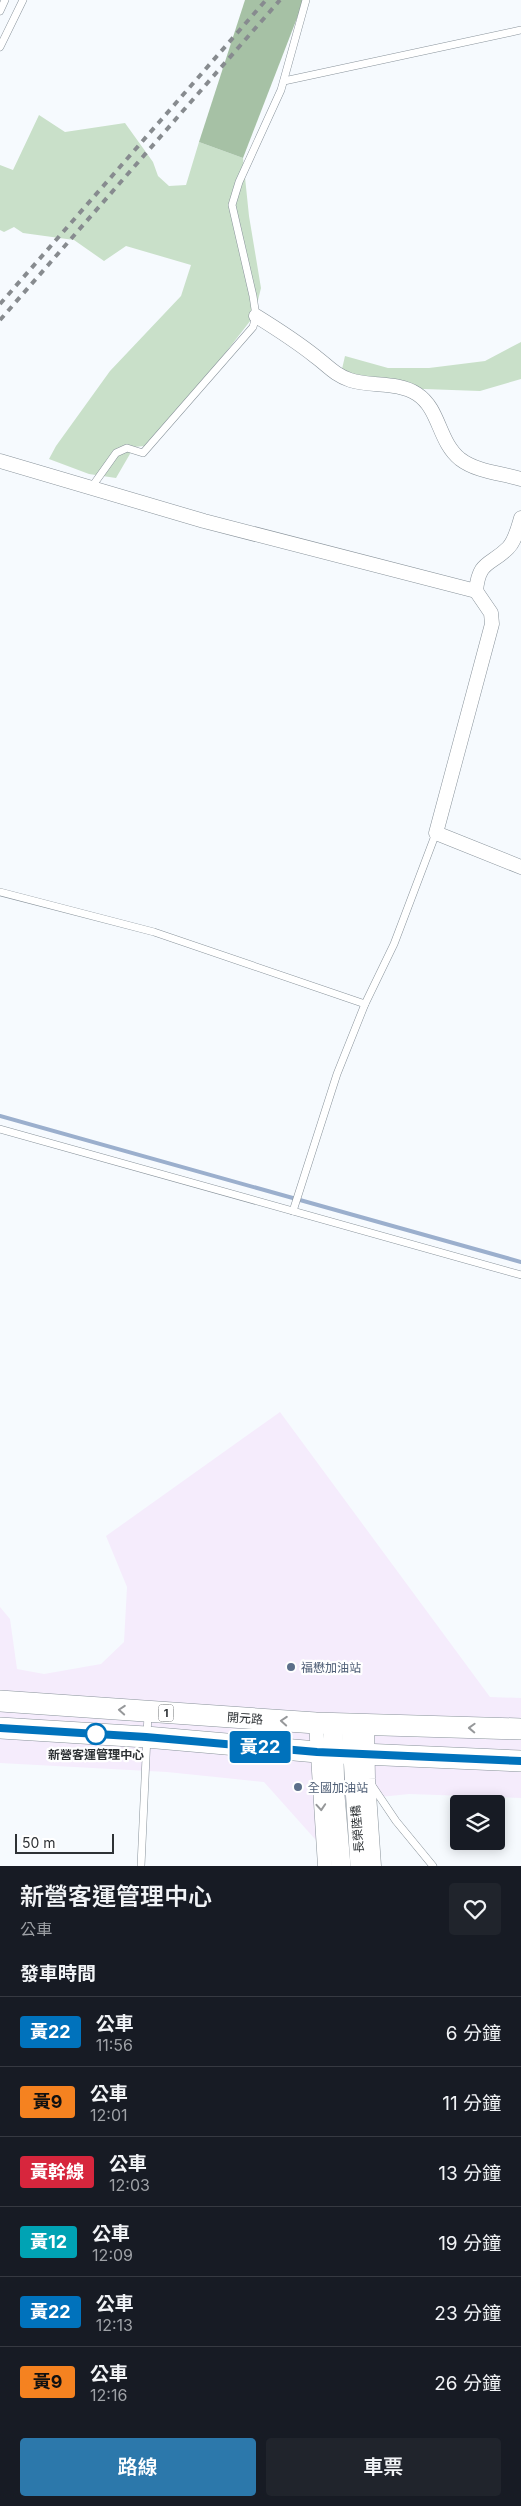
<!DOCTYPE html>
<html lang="zh-TW">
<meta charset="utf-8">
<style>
:root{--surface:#171b24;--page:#20242c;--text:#f1f3f6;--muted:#9ea1a6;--line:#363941;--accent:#2c78ab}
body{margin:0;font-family:Inter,"Noto Sans TC",sans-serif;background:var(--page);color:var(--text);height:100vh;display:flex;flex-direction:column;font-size:19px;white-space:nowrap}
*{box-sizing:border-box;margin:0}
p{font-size:16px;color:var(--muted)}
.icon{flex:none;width:28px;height:28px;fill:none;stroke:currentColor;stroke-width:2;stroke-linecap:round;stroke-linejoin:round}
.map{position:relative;height:1866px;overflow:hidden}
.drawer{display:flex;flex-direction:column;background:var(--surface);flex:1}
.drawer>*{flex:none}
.badge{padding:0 10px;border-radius:4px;font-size:18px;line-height:32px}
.fabs{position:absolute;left:450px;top:1795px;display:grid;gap:10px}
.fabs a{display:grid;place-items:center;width:55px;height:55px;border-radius:5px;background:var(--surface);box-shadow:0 2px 12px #0003;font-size:25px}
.scale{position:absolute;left:15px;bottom:12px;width:99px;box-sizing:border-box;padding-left:5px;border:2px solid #2e3235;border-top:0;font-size:14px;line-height:18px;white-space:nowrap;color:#2e3235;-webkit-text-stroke:4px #fff;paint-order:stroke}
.map>.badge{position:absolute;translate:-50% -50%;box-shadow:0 0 0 2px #fff}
h2{padding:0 20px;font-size:19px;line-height:45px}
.round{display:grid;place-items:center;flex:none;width:52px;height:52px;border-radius:5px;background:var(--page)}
.summary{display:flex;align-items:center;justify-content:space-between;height:85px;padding:0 20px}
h1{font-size:24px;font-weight:600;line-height:38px}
.action{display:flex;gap:10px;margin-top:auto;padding:10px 20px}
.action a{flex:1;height:58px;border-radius:5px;background:var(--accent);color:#fff;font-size:20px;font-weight:600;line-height:58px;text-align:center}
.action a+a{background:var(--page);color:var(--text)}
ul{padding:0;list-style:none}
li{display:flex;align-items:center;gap:15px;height:70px;padding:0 20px;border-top:1px solid var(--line)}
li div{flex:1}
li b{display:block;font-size:19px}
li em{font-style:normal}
li .badge{min-width:55px;font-weight:700;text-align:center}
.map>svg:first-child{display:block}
.industrial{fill:#f5ecfc}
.green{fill:#c9e0c9}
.forest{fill:#a6c1a5}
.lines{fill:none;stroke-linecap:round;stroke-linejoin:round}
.stream{stroke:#9bafcd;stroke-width:4}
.lane-casing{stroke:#89939b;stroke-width:8}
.street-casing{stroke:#89939b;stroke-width:15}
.secondary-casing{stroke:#89939b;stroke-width:20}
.primary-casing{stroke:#89939b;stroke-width:22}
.lane{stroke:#fff;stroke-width:7}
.street{stroke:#fff;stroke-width:14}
.secondary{stroke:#fff;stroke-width:19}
.primary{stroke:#fff;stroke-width:21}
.rail{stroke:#878b8f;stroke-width:4;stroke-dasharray:6 6;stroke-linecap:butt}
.oneway{stroke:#96989a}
.line-casing{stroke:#fff;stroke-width:11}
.line{stroke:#0072bc;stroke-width:8}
.service-dot{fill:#5c6f8a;stroke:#fff;stroke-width:2}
.stop-dot{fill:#fff;stroke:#0072bc;stroke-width:2.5}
.labels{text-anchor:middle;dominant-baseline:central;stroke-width:4.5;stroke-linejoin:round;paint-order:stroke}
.shield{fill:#fff;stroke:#6d7072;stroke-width:1}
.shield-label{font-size:11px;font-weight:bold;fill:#2e3235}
.service-label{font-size:12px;fill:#4e5e75;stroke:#fff;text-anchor:start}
.street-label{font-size:12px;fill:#2e3235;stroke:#fff}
.stop-label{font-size:12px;font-weight:bold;fill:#2e3235;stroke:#fff}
</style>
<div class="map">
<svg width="521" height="1866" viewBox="0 0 521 1866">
<rect width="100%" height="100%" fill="#f6fafe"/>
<!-- industrial -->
<path class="industrial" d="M280,1412L490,1697L521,1698V1798L409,1794L332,1802L331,1857L264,1782L167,1772L0,1763V1607L10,1619L17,1669L44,1674L101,1664L124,1642L127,1587L106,1536Z"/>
<!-- green -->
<g class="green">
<path d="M39,115L65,132L125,123L153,162L158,176L169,186L186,185L199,142L243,158L249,216L261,288L254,316L154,445L134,447L116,478L89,474L49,459L56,446L110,371L181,296L191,265L126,246L104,261L74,240L23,233L14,227L4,232L0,230V165L13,170Z"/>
<path d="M521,342V379L480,391L424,389L403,395L339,382L345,356L388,368H429L485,361Z"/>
</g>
<!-- forest -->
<path class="forest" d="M245,0H304L243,158L199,142Z"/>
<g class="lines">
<!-- stream -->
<path class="stream" d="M0,1116L521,1262"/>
<defs>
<g id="lane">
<path d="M0,11L5,0"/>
<path d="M0,47L23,0"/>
<path d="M284,81L521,30"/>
<path d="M91,488L116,453L127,448L143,453L253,327L256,316L253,296L232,205L239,182L281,90L306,0"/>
<path d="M0,892L154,932L365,1004"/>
<path d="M0,1129L521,1275"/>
<path d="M293,1211L337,1074L365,1004L394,944L436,833"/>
<path d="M371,1784L396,1821L433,1866"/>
<path d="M141,1866L148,1714"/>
</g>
<g id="street">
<path d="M256,316C277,329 297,342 316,357C328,366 335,375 350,380C371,387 397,381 417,394C440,409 438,441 460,459C477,472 501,473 521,479"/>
<path d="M0,461L204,521L476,591L491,613L492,624L436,833L521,867"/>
<path d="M476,591C479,560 490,566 508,548C515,541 518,528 521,518"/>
<path d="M316,1723L325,1866"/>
<path d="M367,1724L368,1779L374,1866"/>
</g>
<g id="secondary">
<path d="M333,1724L335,1795L341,1866"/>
<path d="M351,1725L360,1866"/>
</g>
<g id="primary">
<path d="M0,1701L316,1723L521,1729"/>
<path d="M0,1728L146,1737L317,1752L521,1761"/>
</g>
</defs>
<!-- lane casing -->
<use href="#lane" class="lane-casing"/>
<!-- street casing -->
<use href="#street" class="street-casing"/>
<!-- secondary casing -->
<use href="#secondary" class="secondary-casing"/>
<!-- primary casing -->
<use href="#primary" class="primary-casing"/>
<!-- lane -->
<use href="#lane" class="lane"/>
<!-- street -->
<use href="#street" class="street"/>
<!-- secondary -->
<use href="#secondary" class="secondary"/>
<!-- primary -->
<use href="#primary" class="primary"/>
<!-- rail -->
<g class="rail">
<path d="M0,304L266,0"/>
<path d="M0,320L280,0"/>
</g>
</g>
<!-- one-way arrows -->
<defs><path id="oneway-chevron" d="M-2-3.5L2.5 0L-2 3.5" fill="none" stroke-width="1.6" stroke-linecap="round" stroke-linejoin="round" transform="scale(1.25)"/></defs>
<g class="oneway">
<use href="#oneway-chevron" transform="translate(122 1710) rotate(-176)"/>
<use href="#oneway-chevron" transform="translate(284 1721) rotate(-176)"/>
<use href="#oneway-chevron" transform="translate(472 1728) rotate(-178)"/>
<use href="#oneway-chevron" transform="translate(321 1807) rotate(86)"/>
</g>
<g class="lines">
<defs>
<path id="line" d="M0,1728L146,1737L317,1752L521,1761"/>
</defs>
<!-- line casing -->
<use href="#line" class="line-casing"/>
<!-- line -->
<use href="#line" class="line"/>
</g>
<!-- markers -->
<g class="service-dot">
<circle cx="291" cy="1667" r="5"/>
<circle cx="298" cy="1787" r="5"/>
</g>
<circle class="stop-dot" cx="96" cy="1734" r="10"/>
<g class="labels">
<!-- shield labels -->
<rect class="shield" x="158.5" y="1704.5" width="15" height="17" rx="4"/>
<g class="shield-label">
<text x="166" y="1713">1</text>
</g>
<!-- service labels -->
<g class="service-label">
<text x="301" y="1667">福懋加油站</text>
<text x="308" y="1787">全國加油站</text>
</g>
<!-- street labels -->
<g class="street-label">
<text transform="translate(245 1718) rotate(4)">開元路</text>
<text transform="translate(357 1829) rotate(-95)">長榮陸橋</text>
</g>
<!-- stop labels -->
<g class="stop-label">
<text x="96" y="1754">新營客運管理中心</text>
</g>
</g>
</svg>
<div class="fabs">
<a><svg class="icon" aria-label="layers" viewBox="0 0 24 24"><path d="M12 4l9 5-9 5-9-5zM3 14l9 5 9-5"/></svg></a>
</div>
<div class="scale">50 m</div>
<b class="badge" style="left:260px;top:1747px;background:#0072bc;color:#fff">黃22</b>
</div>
<section class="drawer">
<div class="summary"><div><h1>新營客運管理中心</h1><p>公車</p></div><a class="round"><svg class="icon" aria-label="heart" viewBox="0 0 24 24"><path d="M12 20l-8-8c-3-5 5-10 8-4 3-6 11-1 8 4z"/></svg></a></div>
<h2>發車時間</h2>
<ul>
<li><span class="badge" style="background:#0072bc;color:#fff">黃22</span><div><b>公車</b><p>11:56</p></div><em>6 分鐘</em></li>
<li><span class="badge" style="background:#f58220;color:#111">黃9</span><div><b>公車</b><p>12:01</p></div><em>11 分鐘</em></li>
<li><span class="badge" style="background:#d7263d;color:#fff">黃幹線</span><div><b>公車</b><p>12:03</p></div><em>13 分鐘</em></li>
<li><span class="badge" style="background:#00a3b4;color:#fff">黃12</span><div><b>公車</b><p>12:09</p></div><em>19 分鐘</em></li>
<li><span class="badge" style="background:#0072bc;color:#fff">黃22</span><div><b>公車</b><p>12:13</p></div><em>23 分鐘</em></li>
<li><span class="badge" style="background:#f58220;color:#111">黃9</span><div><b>公車</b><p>12:16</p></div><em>26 分鐘</em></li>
</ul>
<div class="action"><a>路線</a><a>車票</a></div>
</section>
